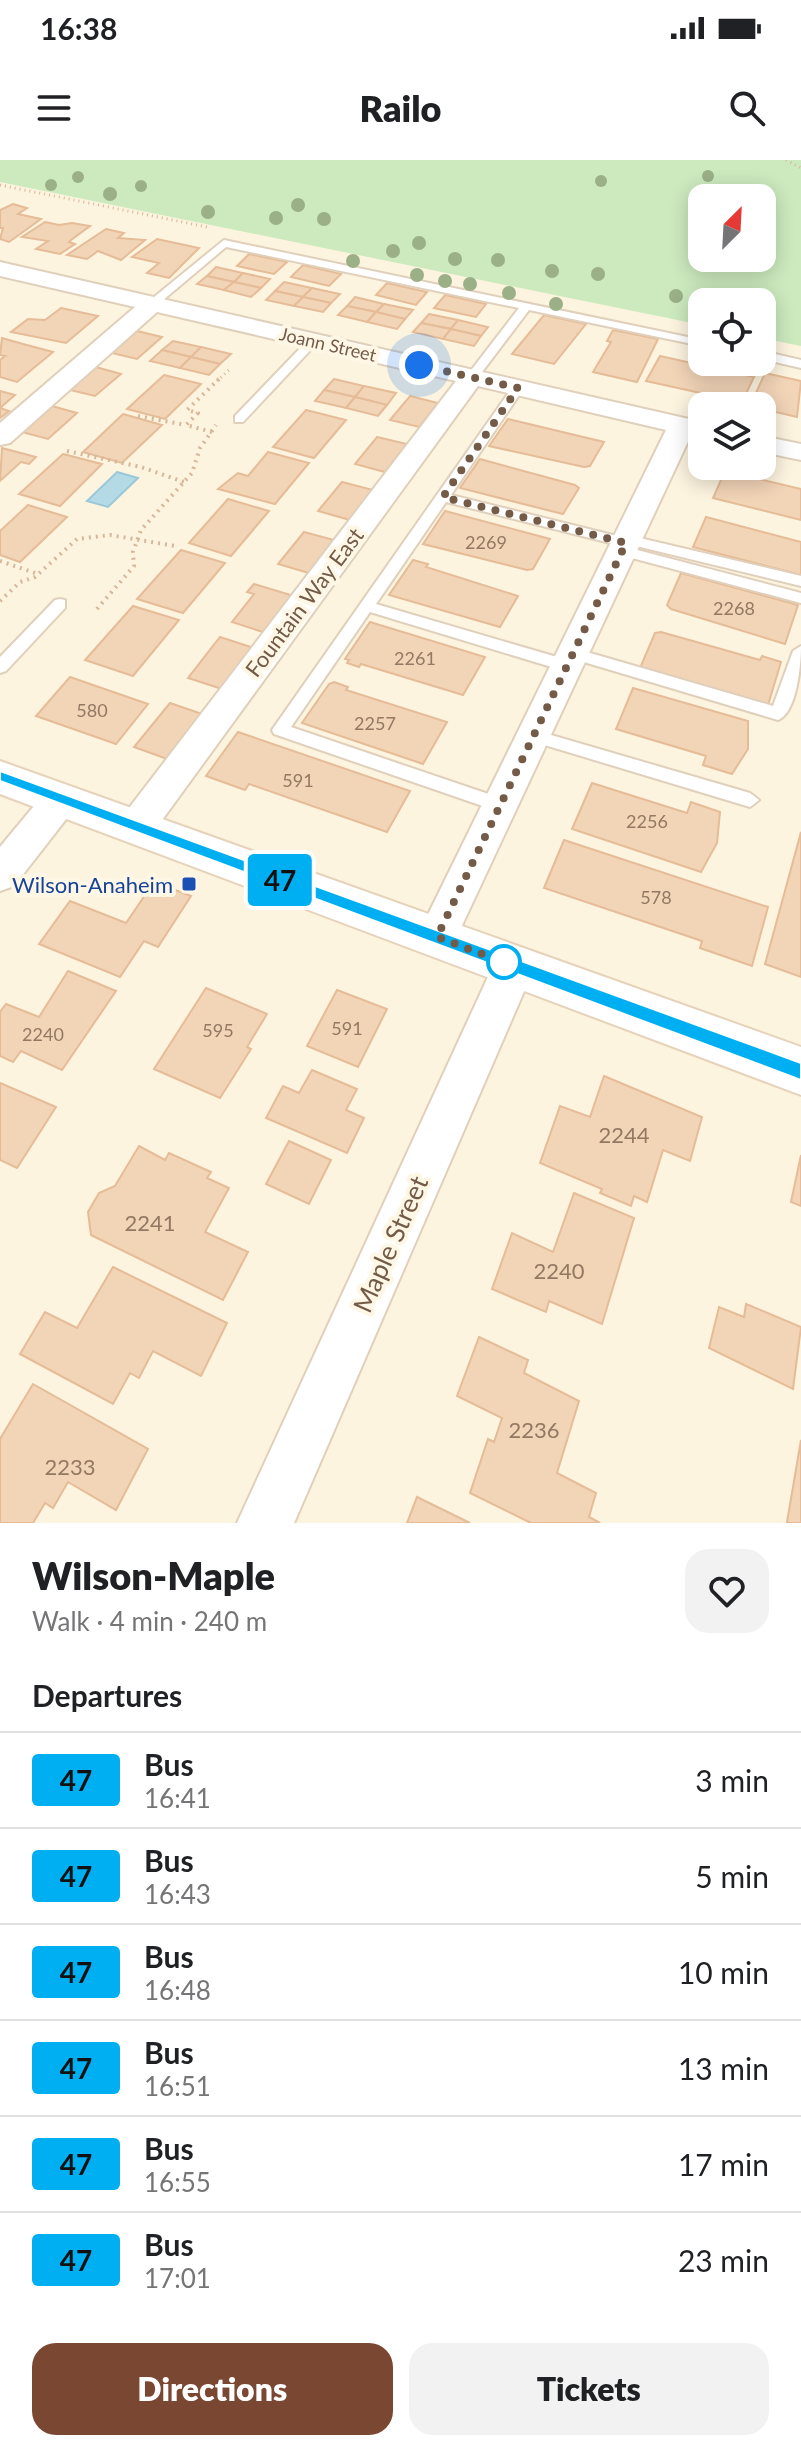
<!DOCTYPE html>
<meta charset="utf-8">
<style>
:root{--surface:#fff;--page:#f2f2f2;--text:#202124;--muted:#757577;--line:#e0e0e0;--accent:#7a4732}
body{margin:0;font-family:Lato,sans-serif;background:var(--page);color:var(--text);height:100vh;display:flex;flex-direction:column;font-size:30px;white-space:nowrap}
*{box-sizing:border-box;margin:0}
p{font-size:26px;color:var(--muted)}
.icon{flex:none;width:44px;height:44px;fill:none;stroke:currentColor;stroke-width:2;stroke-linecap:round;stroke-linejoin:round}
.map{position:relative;height:1363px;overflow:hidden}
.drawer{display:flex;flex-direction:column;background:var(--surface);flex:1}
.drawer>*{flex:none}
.badge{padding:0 16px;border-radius:6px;font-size:28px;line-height:52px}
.needle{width:52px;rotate:24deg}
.fabs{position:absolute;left:688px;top:24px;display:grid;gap:16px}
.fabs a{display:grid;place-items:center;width:88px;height:88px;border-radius:16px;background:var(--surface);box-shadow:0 4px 20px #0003;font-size:40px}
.you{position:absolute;width:40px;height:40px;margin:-20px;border:6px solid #fff;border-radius:50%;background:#1a73e8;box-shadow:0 0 0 12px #1a73e833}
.map>.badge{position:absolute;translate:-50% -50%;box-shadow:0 0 0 4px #fff}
h2{padding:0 32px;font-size:30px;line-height:72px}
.round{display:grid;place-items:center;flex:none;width:84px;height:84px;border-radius:24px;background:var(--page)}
.head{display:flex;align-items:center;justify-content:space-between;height:136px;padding:0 32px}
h1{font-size:38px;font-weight:800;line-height:60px}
.primary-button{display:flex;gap:16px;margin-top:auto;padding:16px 32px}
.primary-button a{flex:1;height:92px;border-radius:24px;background:var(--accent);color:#fff;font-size:32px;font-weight:800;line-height:92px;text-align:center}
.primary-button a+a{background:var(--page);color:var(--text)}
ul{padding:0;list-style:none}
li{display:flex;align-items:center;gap:24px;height:96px;padding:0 32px;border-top:2px solid var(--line)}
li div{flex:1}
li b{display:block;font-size:30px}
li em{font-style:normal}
li .badge{min-width:88px;font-weight:700;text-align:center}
.status{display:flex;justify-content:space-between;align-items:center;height:56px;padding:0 40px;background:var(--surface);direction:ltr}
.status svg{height:22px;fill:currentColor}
header{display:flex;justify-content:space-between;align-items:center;height:104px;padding:0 32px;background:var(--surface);font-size:36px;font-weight:800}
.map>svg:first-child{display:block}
.green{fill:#cceabe;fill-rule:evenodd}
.water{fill:#b4dae6;stroke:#9ac8d8;stroke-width:2}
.building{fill:#f2d4b7;stroke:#e5bc97;stroke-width:2}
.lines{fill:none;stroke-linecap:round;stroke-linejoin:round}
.lane-casing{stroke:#e0d0bb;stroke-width:4}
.street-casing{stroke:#e0d0bb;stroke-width:4}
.secondary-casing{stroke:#e5d2b9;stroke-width:4}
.path-far1{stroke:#d6b79a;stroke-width:3;stroke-dasharray:1 4;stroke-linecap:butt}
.path{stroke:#d6b79a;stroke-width:4;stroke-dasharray:2 5;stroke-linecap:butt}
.lane{fill:#fff;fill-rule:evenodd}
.street{fill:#fff;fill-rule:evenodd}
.secondary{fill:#fff;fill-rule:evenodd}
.tree{fill:#9bb087}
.line{fill:#00aff2;stroke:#fff;stroke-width:2}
.walk{stroke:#735b47;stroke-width:8;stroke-dasharray:0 14.4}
.transit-dot{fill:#1a4fb4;stroke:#fff7e6;stroke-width:3}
.stop-dot{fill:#fff;stroke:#00aff2;stroke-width:4}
.labels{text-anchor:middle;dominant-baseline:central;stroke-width:8;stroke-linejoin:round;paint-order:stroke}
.far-street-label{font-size:18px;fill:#735b47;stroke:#fff7e6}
.number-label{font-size:18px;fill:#937963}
.street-label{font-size:22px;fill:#735b47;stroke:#fff7e6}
.transit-label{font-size:22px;fill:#164399;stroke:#fff7e6;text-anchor:end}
.near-number-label{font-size:22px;fill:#937963}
.near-street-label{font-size:26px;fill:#735b47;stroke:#fff7e6}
</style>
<div class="status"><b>16:38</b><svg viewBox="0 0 49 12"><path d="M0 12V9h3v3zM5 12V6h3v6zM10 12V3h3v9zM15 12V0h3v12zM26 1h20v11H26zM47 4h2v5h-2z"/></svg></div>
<header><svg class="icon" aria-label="menu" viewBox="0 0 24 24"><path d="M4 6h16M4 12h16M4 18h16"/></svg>Railo<svg class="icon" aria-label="search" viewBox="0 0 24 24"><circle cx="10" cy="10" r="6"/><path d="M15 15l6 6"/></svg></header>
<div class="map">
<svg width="801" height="1363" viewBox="0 0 801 1363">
<rect width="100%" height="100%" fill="#fcf4df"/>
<!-- green -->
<path class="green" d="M0,0H801V186L762,178V142H702V165L0,22ZM702,38H762V98H702Z"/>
<!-- water -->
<path class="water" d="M117,312L138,318L108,347L87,341Z"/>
<!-- building -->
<g class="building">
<path d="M13,44L27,48L18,54L41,59L9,82L0,79L3,68H0V50Z"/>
<path d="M45,62L59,65L72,63L90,66L71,80L69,82L75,84L60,94L36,89L48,81L22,77Z"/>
<path d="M106,69L124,73L118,78L145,80L121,100L98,91L87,99L67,95Z"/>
<path d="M157,79L199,88L169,118L147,113L159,103L132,97Z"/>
<path d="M249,94L287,102L274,114L237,106Z"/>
<path d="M303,105L341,114L329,126L291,117Z"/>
<path d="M216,107L243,113L234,122L207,116Z"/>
<path d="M243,113L270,119L261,128L234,122Z"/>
<path d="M207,116L234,122L224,130L197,124Z"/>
<path d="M234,122L261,128L251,137L224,130Z"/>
<path d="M284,122L312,128L303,137L275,131Z"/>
<path d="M387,123L427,132L416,145L376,135Z"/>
<path d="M312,128L340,134L331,143L303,137Z"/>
<path d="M275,131L303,137L294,146L266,140Z"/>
<path d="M445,135L486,144L476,157L434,148Z"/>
<path d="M303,137L331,143L323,152L294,146Z"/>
<path d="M355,137L384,144L376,152L347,146Z"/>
<path d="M384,144L413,150L405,159L376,152Z"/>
<path d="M347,146L376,152L367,162L338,155Z"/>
<path d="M61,148L98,156L66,183L11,172L28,159L45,160Z"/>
<path d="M376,152L405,159L397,169L367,162Z"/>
<path d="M429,154L458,160L451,169L421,163Z"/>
<path d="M544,155L586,164L554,204L512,194Z"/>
<path d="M458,160L488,167L481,176L451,169Z"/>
<path d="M421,163L451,169L443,179L413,172Z"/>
<path d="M451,169L481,176L474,186L443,179Z"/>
<path d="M613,170L658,179L637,222L593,212L611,182L607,181Z"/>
<path d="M137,171L162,177L137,199L112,193Z"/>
<path d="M2,178L23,184L53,192L17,222L0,217V200L5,196L0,195Z"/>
<path d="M173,181L201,187L191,197L162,190Z"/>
<path d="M201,187L231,194L220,204L191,197Z"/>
<path d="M162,190L191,197L180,208L150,201Z"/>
<path d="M660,196L754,217L742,242L646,221Z"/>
<path d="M191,197L220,204L209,215L180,208Z"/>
<path d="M96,207L121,214L95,236L70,230Z"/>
<path d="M765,213L801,221L797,257L750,246Z"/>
<path d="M164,215L201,224L165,259L127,249Z"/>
<path d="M334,219L364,226L355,237L324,230Z"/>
<path d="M364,226L396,233L387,245L355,237Z"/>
<path d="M324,230L355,237L346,248L315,241Z"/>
<path d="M0,231L15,235L0,248L9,251L0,258Z"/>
<path d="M410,236L438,243L419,267L390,260Z"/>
<path d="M355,237L387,245L378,256L346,248Z"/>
<path d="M52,246L77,253L48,279L22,272Z"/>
<path d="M306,250L346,260L314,298L273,287Z"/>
<path d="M123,254L162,265L122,303L83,292Z"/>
<path d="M508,259L604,282L590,306L584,307L489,286Z"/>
<path d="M377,277L407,284L385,312L355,304Z"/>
<path d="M2,288L36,297L29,304L21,302L0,321Z"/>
<path d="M268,292L309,303L275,344L218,329L238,313L248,316Z"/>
<path d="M63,294L102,304L60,346L19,334Z"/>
<path d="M480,299L575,325L579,328L563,354L460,328Z"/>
<path d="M725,311L801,329V360L713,338Z"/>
<path d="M342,322L373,330L350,360L318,351Z"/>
<path d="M228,339L269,351L231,396L189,383Z"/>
<path d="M28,345L67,357L20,402L0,395V371Z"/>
<path d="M445,351L550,379L533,409L527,410L423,384Z"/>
<path d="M706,357L801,382V415L693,387Z"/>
<path d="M304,372L334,380L309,413L278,404Z"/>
<path d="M181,390L225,403L183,453L137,439Z"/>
<path d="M413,400L428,404L426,407L518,436L500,467L389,435Z"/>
<path d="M681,413L798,445L785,484L671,449L667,445Z"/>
<path d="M254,424L294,436L266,473L232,462L254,434L247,432Z"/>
<path d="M133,446L179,460L133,516L85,500Z"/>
<path d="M370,462L485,497L463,535L361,504L359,507L347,503L349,500L345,499Z"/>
<path d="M661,472L760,500L762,496L781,502L768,545L640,508L655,473Z"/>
<path d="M220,477L254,488L222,529L188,518Z"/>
<path d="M70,517L148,544L116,584L36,556Z"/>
<path d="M334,522L348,527L346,530L447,562L423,604L302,563L329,524Z"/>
<path d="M633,528L748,561V589L732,614L703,605L706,596L616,569Z"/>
<path d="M170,543L205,555L170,600L134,587Z"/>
<path d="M238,572L410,631L387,672L249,624L245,630L206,616Z"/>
<path d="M592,623L687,653L691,642L720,652L717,683L701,712L572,669Z"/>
<path d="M801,672V817L765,804Z"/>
<path d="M564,680L768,747L752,806L700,788L702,781L544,728Z"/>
<path d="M154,722L191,736L158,787L144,781L120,817L39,784L70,741L126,763Z"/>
<path d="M68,811L116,831L62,910L21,891L13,902L0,896V852L6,844L39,857Z"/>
<path d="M206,828L267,854L247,887L251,889L220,938L154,909Z"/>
<path d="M337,830L387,849L358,907L307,886Z"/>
<path d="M312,910L357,929L346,950L364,958L347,993L266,958L283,926L299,933Z"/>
<path d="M604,916L702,957L690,1001L663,990L647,1042L634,1036L631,1046L600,1033L602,1029L540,1003L560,946L590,957Z"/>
<path d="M0,923L56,947L17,1008L0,1000Z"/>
<path d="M289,981L331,1000L309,1044L266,1024Z"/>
<path d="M139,986L165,1000L169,993L211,1012L207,1018L229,1028L205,1072L248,1092L223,1140L91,1075L88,1052L99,1033L115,1026Z"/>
<path d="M801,995V1046L791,1042Z"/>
<path d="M574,1033L634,1058L602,1164L549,1141L546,1152L492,1129L512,1073L553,1092Z"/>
<path d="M113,1107L227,1163L201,1216L153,1191L139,1218L130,1213L113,1244L20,1194L45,1152L77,1168Z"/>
<path d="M746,1144L801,1167L793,1229L709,1188L719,1147L744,1157Z"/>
<path d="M479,1177L528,1200L524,1213L579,1241L557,1313L596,1333L589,1357L600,1363H531L470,1333L488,1279L494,1282L502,1258L457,1236Z"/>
<path d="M33,1224L148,1289L116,1350L68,1322L53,1348L45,1343L33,1363H0V1279Z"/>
<path d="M801,1280V1363H789L787,1362Z"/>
<path d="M417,1337L470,1363H407Z"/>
</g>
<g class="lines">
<defs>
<g id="lane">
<path d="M224,80L702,180V186L529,150L476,220L472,221L466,217L519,148L226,87L156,146H148V142Z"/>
<path d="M309,179L319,181L243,262H235V256Z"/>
<path d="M762,191L801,200V208L762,199Z"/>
<path d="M518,224L524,228L451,335L621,377L627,375L801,416V426L632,385L626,387L446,342L376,444L574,502L576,506L574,510L568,512L370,452L291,567L506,640L509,645L506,650L500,652L274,574L272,570L514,225Z"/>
<path d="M622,386L801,433V443L617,394L615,391Z"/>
<path d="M60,439L65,440V448L6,511L0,513V497L55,440Z"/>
<path d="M801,486C801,504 797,553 778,560L567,497L565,493L573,488L773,546L793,491Z"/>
<path d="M534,570L750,633L759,640L750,647L528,580L526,576Z"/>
</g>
<g id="street">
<path d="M0,102L702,262V278L691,275L451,789L437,794L423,789L417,777L666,270L478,226L149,678L136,682L123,678L117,667L123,656L456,221L157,152L10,283L0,285V263L135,147L0,116Z"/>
<path d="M762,276L801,284V300L762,292Z"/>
<path d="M61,625L74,629L79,639L74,649L14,726L0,731V687L48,629Z"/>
<path d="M514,788L529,793L535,806L294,1363H237L499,793Z"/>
</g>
<path id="secondary" d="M0,601L801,887V935L0,634Z"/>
</defs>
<!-- lane casing -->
<use href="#lane" class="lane-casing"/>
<!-- street casing -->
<use href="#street" class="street-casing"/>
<!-- secondary casing -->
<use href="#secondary" class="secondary-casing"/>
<!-- path-far1 -->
<g class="path-far1">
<path d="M786,0L801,8"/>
<path d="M0,25L207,67"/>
<path d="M217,221L231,208"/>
</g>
<!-- path -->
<g class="path">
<path d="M138,256L186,265"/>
<path d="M212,272L186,265L198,253L187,250L219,219"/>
<path d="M67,291L141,307L184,322"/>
<path d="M0,401L38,414"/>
<path d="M0,441L20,422L35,417L77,379L110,375L175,386"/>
<path d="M97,449L134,406L133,392L141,370L192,313L200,288L216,265"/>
</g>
<!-- lane -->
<use href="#lane" class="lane"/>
<!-- street -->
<use href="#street" class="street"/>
<!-- secondary -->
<use href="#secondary" class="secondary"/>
</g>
<!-- trees -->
<g class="tree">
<circle cx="708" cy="16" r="6"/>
<circle cx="78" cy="17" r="6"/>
<circle cx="601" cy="21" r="6"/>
<circle cx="51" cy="25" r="6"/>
<circle cx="141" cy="26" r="6"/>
<circle cx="110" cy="34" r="7"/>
<circle cx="298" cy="45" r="7"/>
<circle cx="208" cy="52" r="7"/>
<circle cx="276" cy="58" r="7"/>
<circle cx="324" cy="59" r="7"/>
<circle cx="419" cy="83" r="7"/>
<circle cx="393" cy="91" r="7"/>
<circle cx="455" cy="99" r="7"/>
<circle cx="498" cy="100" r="7"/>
<circle cx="353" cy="101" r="7"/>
<circle cx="552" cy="111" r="7"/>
<circle cx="598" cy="114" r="7"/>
<circle cx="417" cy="115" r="7"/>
<circle cx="445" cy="121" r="7"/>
<circle cx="470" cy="124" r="7"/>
<circle cx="509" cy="133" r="7"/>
<circle cx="676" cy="136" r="7"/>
<circle cx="556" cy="144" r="7"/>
</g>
<!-- line -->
<path class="line" d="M0,611L801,903V920L0,621Z"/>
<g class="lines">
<!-- walk -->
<path class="walk" d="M419,205L518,228L443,337L626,383L437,777L514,806L504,802"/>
</g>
<!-- markers -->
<rect class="transit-dot" x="181" y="716" width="16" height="16" rx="4"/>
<circle class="stop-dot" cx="504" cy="802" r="16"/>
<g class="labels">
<!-- far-street labels -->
<g class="far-street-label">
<text transform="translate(328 184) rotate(13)">Joann Street</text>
</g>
<!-- number labels -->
<g class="number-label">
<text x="486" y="382">2269</text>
<text x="734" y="448">2268</text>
<text x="415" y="498">2261</text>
<text x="92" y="550">580</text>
<text x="375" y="563">2257</text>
<text x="298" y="620">591</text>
<text x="647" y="661">2256</text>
<text x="656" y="737">578</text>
<text x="347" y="868">591</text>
<text x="218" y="870">595</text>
<text x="43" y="874">2240</text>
</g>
<!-- street labels -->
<g class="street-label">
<text transform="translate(304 442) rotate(-53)">Fountain Way East</text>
</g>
<!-- transit labels -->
<g class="transit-label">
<text x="173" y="724">Wilson-Anaheim</text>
</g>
<!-- near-number labels -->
<g class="near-number-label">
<text x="624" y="974">2244</text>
<text x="150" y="1062">2241</text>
<text x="559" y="1110">2240</text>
<text x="534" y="1269">2236</text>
<text x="70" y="1306">2233</text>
</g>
<!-- near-street labels -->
<g class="near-street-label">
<text transform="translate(390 1084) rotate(-66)">Maple Street</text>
</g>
</g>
</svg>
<div class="fabs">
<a><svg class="needle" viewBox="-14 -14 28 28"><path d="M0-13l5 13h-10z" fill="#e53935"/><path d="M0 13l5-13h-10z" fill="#757577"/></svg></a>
<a><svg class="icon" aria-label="locate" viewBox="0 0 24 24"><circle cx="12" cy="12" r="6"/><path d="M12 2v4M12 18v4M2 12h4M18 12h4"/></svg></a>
<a><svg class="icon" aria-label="layers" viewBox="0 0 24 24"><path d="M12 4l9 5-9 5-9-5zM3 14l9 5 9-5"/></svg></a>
</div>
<div class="you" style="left:419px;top:205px"></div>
<b class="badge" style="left:280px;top:720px;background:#00aff2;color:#111">47</b>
</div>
<section class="drawer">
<div class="head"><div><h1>Wilson-Maple</h1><p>Walk · 4 min · 240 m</p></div><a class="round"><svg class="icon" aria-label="heart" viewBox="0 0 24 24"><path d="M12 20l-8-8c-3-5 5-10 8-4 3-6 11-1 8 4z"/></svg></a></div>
<h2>Departures</h2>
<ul>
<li><span class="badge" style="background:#00aff2;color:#111">47</span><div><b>Bus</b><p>16:41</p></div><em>3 min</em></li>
<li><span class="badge" style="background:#00aff2;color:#111">47</span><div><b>Bus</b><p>16:43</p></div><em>5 min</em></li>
<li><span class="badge" style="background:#00aff2;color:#111">47</span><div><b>Bus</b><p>16:48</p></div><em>10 min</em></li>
<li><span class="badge" style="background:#00aff2;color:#111">47</span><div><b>Bus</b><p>16:51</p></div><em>13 min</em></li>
<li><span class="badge" style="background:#00aff2;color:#111">47</span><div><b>Bus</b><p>16:55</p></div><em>17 min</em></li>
<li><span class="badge" style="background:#00aff2;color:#111">47</span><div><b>Bus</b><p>17:01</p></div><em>23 min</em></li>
</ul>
<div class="primary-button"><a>Directions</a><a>Tickets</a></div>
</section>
